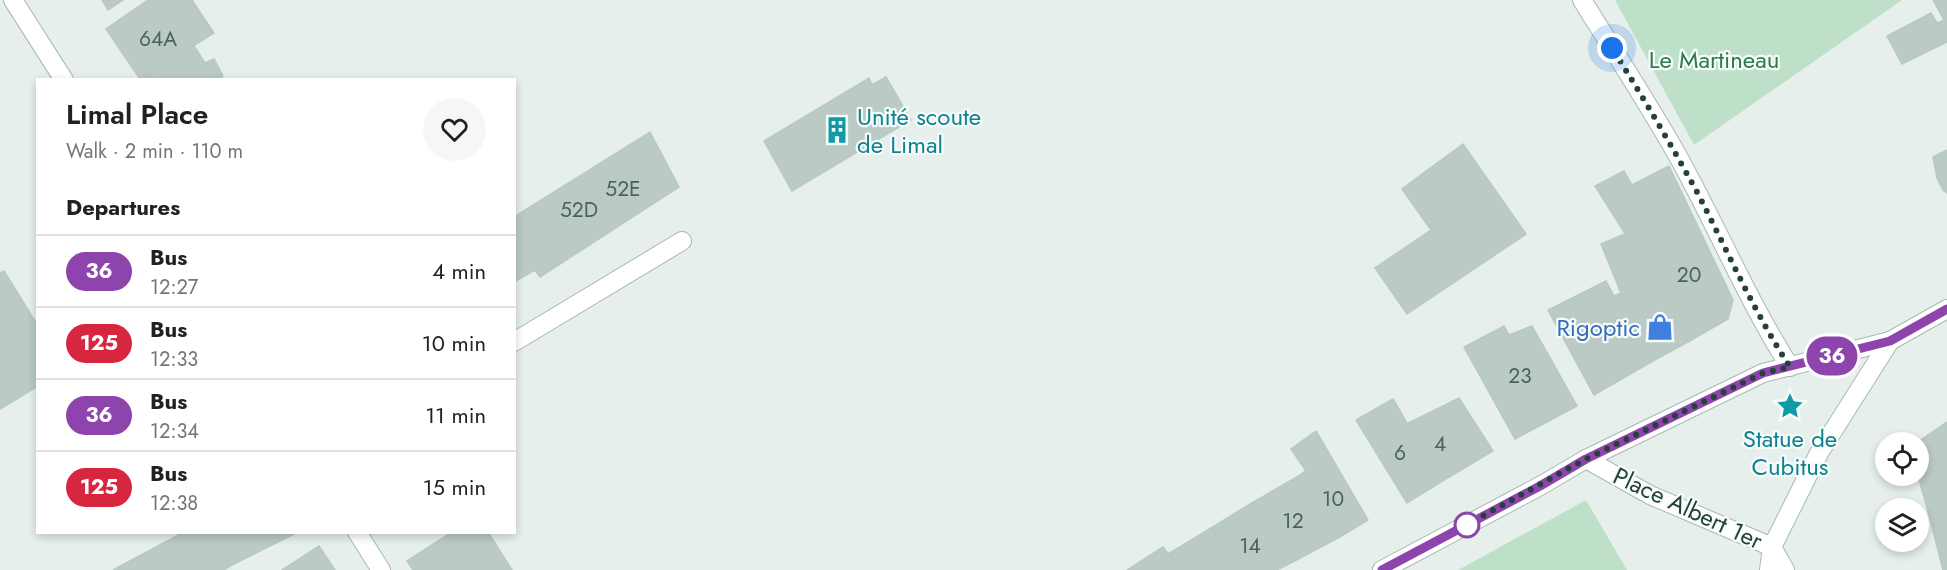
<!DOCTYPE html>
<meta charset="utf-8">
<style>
:root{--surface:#fff;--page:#f6f6f6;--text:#202124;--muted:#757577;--line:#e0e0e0}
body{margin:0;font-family:Jost,sans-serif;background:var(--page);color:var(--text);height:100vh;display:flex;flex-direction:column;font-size:22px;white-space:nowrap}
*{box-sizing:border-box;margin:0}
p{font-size:20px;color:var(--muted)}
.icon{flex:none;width:33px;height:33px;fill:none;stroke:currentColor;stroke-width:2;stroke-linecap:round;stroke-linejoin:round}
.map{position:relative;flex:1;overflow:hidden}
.sheet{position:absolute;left:36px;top:78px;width:480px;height:456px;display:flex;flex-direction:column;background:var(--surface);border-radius:0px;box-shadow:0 3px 9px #0003}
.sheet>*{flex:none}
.badge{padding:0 12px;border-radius:20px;font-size:21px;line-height:39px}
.buttons{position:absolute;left:1875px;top:432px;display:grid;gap:12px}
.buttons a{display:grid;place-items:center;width:54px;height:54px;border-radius:50%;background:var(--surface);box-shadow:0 3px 9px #0003;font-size:30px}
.you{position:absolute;width:30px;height:30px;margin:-15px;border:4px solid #fff;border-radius:50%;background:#1a73e8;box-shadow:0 0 0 9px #1a73e833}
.map>.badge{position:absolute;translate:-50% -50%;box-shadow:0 0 0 3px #fff}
h2{padding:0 30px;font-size:22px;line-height:54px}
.round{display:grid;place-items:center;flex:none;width:63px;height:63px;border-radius:32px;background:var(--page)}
.headline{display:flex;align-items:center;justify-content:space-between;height:102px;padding:0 30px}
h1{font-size:28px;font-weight:600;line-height:45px}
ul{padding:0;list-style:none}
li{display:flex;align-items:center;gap:18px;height:72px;padding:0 30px;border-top:2px solid var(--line)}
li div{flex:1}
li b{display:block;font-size:22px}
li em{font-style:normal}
li .badge{min-width:66px;font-weight:700;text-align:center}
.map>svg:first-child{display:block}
.green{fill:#bfe0c8}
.building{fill:#bbcac4;stroke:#b8c9c2;stroke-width:1.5}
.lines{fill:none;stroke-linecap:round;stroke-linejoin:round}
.service-casing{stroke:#a8b8b2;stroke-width:20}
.minor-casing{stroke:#a8b8b2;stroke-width:20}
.tertiary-casing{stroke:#a8b8b2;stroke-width:20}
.secondary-casing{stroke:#a4bbb3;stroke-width:20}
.service{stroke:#fff;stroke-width:18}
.minor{stroke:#fff;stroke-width:18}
.tertiary{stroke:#fff;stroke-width:18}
.secondary{stroke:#fff;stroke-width:18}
.line-casing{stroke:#fff;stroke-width:14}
.line{stroke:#8e44ad;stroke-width:9}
.walk{stroke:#24423a;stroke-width:6;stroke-dasharray:0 10.8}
.stop-dot{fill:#fff;stroke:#8e44ad;stroke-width:3}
.labels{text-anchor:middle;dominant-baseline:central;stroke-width:4.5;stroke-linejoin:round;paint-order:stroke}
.number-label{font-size:21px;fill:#4a645c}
.park-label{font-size:24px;fill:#2d7a4b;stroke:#f7fbf9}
.culture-label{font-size:24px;fill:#0d838f;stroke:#f7fbf9;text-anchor:start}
.shop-label{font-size:24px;fill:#366cbe;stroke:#f7fbf9;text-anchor:end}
.street-label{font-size:24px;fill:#24423a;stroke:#f7fbf9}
</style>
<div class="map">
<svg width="1947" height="570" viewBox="0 0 1947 570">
<rect width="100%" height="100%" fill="#e6efeb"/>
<!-- green -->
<g class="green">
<path d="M1615,0H1902L1694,145Z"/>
<path d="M1586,500L1627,570H1458Z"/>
</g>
<!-- building -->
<g class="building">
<path d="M102,0H123L108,10Z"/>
<path d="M148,0H192L214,33L140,79L106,29Z"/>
<path d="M1933,0H1947V42L1902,64L1887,36L1931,13L1937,23L1944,20Z"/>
<path d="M194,46L205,63L214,59L223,76L218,80L140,79Z"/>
<path d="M886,77L911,120L792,191L764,141L869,78L872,85Z"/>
<path d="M650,132L679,187L540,277L535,270L514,282V217Z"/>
<path d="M1463,144L1526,234L1407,314L1375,268L1431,230L1402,189Z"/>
<path d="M1947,150V193L1943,190L1937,178L1933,157Z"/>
<path d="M1669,166L1733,300L1728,319L1688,342L1642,248L1636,251L1595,186L1624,171L1632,185Z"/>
<path d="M1625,234L1636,251L1642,248L1688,342L1653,361L1621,293L1601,244Z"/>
<path d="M4,271L38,326V386L0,409V273Z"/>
<path d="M1606,281L1614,296L1621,293L1653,361L1594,395L1548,310Z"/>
<path d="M1504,326L1509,335L1532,326L1577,406L1515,439L1464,347Z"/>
<path d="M1459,398L1493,451L1471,464L1441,407Z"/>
<path d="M1393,399L1441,482L1407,503L1356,420Z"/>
<path d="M1441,407L1471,464L1441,482L1408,423Z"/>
<path d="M1947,422V506L1928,511L1918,476V442Z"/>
<path d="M1316,431L1368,520L1338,538L1295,478L1306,471L1291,449Z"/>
<path d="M1295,478L1338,538L1287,565L1250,504Z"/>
<path d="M1250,504L1287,565L1277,570H1239L1211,528Z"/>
<path d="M1947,506V570H1943L1928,511Z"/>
<path d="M1211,528L1239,570H1180L1168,554Z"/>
<path d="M184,532H214L230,566L224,570H113Z"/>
<path d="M214,532H298L230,566Z"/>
<path d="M452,532H488L512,570H413L407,561Z"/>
<path d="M319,546L335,570H282Z"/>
<path d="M1163,547L1180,570H1127Z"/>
</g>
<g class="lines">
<defs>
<g id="service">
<path d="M514,342L682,241"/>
<path d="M1772,547L1785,570"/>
</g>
<path id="minor" d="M1582,0C1615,53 1650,106 1680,160C1718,229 1748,301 1790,367"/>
<g id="tertiary">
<path d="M13,0L64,80"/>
<path d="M1586,459L1650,495L1772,547"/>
<path d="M357,532L381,570"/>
<path d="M1382,570L1540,486L1586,459L1763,373L1890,341"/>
</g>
<path id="secondary" d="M1769,570L1772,547L1819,453L1890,341L1947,309"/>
</defs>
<!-- service casing -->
<use href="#service" class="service-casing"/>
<!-- minor casing -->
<use href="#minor" class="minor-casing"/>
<!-- tertiary casing -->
<use href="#tertiary" class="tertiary-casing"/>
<!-- secondary casing -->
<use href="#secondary" class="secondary-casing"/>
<!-- service -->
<use href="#service" class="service"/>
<!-- minor -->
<use href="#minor" class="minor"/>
<!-- tertiary -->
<use href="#tertiary" class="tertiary"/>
<!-- secondary -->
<use href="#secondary" class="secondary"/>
</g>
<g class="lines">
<defs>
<path id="line" d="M1382,570L1540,486L1586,459L1763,373L1890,341L1947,309"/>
</defs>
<!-- line casing -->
<use href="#line" class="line-casing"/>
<!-- line -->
<use href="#line" class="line"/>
<!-- walk -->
<path class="walk" d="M1467,525L1461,528L1586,459L1763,373L1790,367C1754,312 1728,252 1698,194C1671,144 1642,96 1612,48"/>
</g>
<!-- icons -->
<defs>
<symbol id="building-bare" viewBox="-9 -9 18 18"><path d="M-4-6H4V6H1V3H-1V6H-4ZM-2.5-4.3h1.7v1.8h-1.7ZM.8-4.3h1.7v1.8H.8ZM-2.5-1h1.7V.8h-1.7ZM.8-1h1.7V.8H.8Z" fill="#0f9aa8" stroke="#f7fbf9" stroke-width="2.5" paint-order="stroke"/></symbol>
<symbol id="shop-bare" viewBox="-9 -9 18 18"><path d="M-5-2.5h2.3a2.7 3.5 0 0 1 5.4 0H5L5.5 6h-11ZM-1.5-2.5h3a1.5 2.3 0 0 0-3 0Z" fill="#3f7fe0" stroke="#f7fbf9" stroke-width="2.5" paint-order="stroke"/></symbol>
<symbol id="sight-bare" viewBox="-9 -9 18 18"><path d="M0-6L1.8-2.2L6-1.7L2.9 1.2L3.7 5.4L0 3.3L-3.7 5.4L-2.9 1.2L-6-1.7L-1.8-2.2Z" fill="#0f9aa8" stroke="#f7fbf9" stroke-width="2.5" paint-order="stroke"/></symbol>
</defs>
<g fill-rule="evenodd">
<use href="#building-bare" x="818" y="111" width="38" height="38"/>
<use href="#shop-bare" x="1641" y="308" width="38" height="38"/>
<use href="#sight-bare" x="1771" y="387" width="38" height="38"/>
</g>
<!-- markers -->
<circle class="stop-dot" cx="1467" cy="525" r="12"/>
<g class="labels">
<!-- number labels -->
<g class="number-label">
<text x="158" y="39">64A</text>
<text x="623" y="189">52E</text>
<text x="579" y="210">52D</text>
<text x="1689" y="275">20</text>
<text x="1520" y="376">23</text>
<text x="1440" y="444">4</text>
<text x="1400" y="453">6</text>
<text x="1333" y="499">10</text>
<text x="1293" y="521">12</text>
<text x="1250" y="546">14</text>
</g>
<!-- park labels -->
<g class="park-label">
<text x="1714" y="59">Le Martineau</text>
</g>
<!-- culture labels -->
<g class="culture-label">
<text x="857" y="116">Unité scoute<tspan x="857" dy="28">de Limal</tspan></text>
<text x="1790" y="438" text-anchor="middle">Statue de<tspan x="1790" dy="28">Cubitus</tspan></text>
</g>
<!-- shop labels -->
<g class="shop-label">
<text x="1640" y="327">Rigoptic</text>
</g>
<!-- street labels -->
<g class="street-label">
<text transform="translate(1688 508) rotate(25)">Place Albert 1er</text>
</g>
</g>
</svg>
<div class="buttons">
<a><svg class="icon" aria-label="locate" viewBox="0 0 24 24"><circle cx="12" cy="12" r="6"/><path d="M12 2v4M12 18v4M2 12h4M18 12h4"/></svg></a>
<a><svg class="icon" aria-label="layers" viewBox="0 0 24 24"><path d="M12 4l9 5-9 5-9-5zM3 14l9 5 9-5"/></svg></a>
</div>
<div class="you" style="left:1612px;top:48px"></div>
<b class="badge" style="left:1832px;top:356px;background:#8e44ad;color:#fff">36</b>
<section class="sheet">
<div class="headline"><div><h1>Limal Place</h1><p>Walk · 2 min · 110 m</p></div><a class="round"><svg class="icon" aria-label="heart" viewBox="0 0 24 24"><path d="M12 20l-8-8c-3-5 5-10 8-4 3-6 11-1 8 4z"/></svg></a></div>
<h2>Departures</h2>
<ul>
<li><span class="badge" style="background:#8e44ad;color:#fff">36</span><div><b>Bus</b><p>12:27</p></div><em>4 min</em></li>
<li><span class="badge" style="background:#d7263d;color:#fff">125</span><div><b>Bus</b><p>12:33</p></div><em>10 min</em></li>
<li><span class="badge" style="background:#8e44ad;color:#fff">36</span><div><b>Bus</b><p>12:34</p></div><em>11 min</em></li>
<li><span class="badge" style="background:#d7263d;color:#fff">125</span><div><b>Bus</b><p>12:38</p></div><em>15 min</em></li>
</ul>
</section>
</div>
